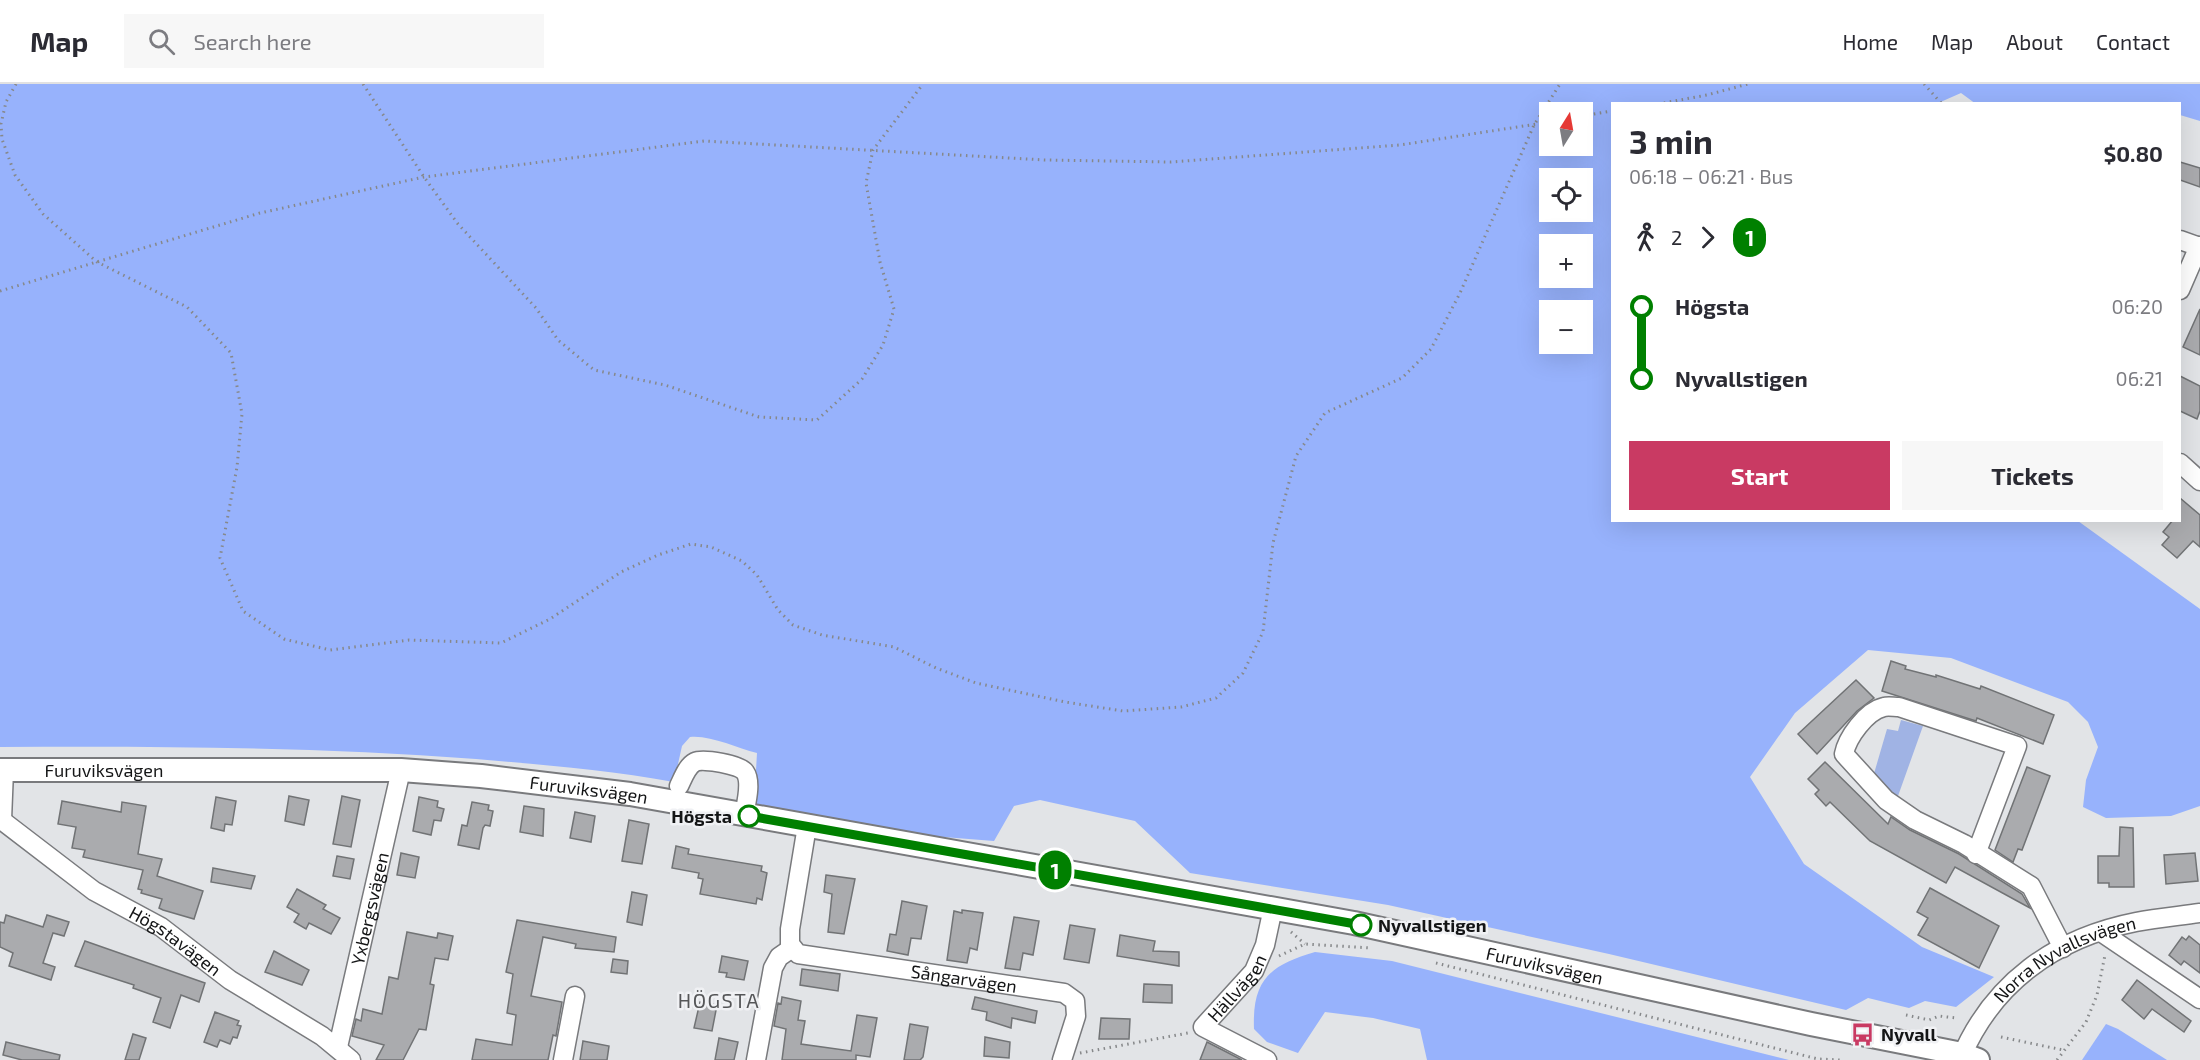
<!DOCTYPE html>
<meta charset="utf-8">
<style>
:root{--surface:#fff;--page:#f7f7f7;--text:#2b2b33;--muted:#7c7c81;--line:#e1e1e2;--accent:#c93a63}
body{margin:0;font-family:"Exo 2",sans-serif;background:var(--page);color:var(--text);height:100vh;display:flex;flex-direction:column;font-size:22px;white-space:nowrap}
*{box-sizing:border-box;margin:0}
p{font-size:20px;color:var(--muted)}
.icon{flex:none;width:33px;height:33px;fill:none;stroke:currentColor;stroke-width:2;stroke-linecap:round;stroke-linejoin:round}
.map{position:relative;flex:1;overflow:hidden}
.drawer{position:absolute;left:1611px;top:18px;width:570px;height:420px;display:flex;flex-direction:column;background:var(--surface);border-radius:0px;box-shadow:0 6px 24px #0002}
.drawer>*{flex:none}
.badge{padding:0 12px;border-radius:20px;font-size:21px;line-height:39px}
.needle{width:39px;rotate:11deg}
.controls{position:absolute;left:1539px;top:18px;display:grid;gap:12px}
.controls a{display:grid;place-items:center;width:54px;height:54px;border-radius:0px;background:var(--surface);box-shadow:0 6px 24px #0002;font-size:30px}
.map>.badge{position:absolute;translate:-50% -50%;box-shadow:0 0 0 3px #fff}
.legs{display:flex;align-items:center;gap:9px;height:66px;padding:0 18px;font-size:20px}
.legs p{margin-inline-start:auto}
.head{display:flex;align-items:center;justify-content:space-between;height:102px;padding:0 18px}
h1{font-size:33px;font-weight:700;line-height:45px}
.action{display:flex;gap:12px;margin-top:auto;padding:12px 18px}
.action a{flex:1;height:69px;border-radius:0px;background:var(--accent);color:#fff;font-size:24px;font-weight:700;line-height:69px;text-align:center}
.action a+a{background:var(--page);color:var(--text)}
ul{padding:0 18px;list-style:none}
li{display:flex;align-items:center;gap:21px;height:72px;font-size:22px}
li i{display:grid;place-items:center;width:9px;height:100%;margin:0 8px;background:currentColor}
li i::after{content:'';width:15px;height:15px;margin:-8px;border:4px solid;border-radius:50%;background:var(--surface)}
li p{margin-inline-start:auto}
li:first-child i{background:linear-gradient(#0000 50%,currentColor 0)}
li:last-child i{background:linear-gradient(currentColor 50%,#0000 0)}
header{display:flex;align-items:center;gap:36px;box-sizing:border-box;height:84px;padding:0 30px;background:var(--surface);border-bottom:2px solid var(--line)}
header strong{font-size:28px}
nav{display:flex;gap:33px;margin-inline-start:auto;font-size:21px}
.search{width:420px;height:54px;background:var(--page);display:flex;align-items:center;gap:15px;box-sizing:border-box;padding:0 21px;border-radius:0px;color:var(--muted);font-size:22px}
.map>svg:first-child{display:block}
.green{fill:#a0b3e4}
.forest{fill:#97b2fc;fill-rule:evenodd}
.building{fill:#aaabae;stroke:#717375;stroke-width:1.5}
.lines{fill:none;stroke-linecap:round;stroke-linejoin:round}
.minor-casing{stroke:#797a7d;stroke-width:21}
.major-casing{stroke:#797a7d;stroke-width:26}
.path{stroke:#86888a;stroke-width:3;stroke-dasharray:1.5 4.5;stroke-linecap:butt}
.minor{stroke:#fff;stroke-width:18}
.major{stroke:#fff;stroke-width:22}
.line-1-casing{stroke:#fff;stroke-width:14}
.line-1{stroke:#008000;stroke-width:9}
.stop-1-dot{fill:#fff;stroke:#008000;stroke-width:3}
.labels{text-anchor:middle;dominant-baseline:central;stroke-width:5;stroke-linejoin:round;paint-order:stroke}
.street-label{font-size:18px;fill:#141516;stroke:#f0f1f4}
.stop-label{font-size:18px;font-weight:bold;fill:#141516;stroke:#f0f1f4;text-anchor:end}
.poi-label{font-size:18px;font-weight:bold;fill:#141516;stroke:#f0f1f4;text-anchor:start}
.neighbourhood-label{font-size:20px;letter-spacing:1.5px;fill:#555658;stroke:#f0f1f4}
</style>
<header>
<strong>Map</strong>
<div class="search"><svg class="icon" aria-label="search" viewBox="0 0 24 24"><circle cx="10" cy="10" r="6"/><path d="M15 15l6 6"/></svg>Search here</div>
<nav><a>Home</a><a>Map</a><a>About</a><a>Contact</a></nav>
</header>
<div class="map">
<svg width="2200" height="976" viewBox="0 0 2200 976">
<rect width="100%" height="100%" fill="#e2e4e7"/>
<!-- green -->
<path class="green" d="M1901,636L1923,642L1898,712L1888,707L1873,693L1887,645L1898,647Z"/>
<!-- forest -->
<g class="forest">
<path d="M0,0H2200V37L2180,31V20H1976L1961,9L1936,20H1612V436L2078,437L2200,525V722L2171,732L2106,734L2083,723L2086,696L2098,663L2088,638L2068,618L1951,574L1868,566L1795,629L1750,693L1804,780L1922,863L1994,893L1956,923L1925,917L1909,924L1868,914L1846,926L1609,870L1388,821L1190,789L1135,737L1040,716L1014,722L994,757L918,751L754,721L757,669C736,664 711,651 690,653L682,662L674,698C608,686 543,681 476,675C318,663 159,662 0,663ZM1550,28H1582V62H1550ZM1550,94H1582V128H1550ZM1550,160H1582V194H1550ZM1550,226H1582V260H1550Z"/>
<path d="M1315,868L1392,877L1789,976H1427L1420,945L1373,934L1325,928L1298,969L1267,958L1254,945C1252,896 1270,881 1315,868Z"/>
<path d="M2106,940L2118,945L2167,976H2082Z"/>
</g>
<!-- building -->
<g class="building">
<path d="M2180,78L2200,84V103L2180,96Z"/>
<path d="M2200,225V271L2183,263Z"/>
<path d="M2180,292L2200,302V327L2197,335L2180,327Z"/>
<path d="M2180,414L2200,431V463L2193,457L2177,474L2162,461L2169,453L2163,448L2173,436H2180Z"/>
<path d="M1891,577L1906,582L1905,585L1936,593V591L1980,605L1981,602L2054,631L2043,660L1977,634L1976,637L1882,607Z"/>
<path d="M1856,596L1874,614L1857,627L1817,670L1798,650Z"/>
<path d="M1825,678L1888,740L1891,733L1910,746L1959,770L2022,810L2030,824L1955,783L1946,799L1870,757L1830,718L1826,722L1815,710L1819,706L1808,695Z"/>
<path d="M2027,683L2050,692L2022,766L2018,765L2013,778L1995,766Z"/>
<path d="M289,712L309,716L304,741L285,737Z"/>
<path d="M342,712L360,716L351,763L333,760Z"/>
<path d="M216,713L236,717L232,741L225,740L224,747L211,744Z"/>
<path d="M419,713L438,717L437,723L444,725L441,737L434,736L431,751L413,747Z"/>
<path d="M62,717L121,728L122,718L146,722L138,770L162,775L157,792L203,807L194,835L163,826L159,824L162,815L141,809L142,806L138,805L143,786L83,773L85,766L72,764L76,743L58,740Z"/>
<path d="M472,718L489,721L488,726L493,727L490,742L485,741L483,744L479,765L458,761L462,741L467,742Z"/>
<path d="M524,722L544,725L543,752L520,748Z"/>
<path d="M575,728L595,732L591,758L570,754Z"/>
<path d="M629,736L649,740L642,780L622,777Z"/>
<path d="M2120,743L2133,744L2134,803H2109V799H2098V772H2119Z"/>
<path d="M676,762L689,765L688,770L762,782L761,787L767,789L762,816L757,814L756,820L700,810L703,795L698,794L699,789L672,784Z"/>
<path d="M401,769L419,773L415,794L397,791Z"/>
<path d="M2195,769L2198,797L2166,800L2164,771Z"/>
<path d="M337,772L354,775L350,795L333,792Z"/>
<path d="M213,784L255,792L251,805L211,798Z"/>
<path d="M826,791L855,795L844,850L828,848L832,810L824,808Z"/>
<path d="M1930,804L1999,842L1979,884L1918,851L1928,834L1917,828Z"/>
<path d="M297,805L326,821L323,825L340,834L331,850L309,839L306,845L294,838L299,830L287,823Z"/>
<path d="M632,808L647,811L642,841L627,838Z"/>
<path d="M902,817L927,822L921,855L911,854L908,871L887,867L890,850L896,851Z"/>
<path d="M962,826L983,829L977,866L970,864L967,879L947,876L954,827L962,829Z"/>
<path d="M6,831L43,843L47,831L69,838L64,852L53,849L43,879L55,883L51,896L9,882L13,869L0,863V838L4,839Z"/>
<path d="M1014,833L1039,837L1033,871L1023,869L1020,886L1005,884Z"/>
<path d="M517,836L616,853L614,868L575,864L576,860L543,853L531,912L562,918L556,952L553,951L548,976H472L476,955L512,961L516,931L507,929L513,890L506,888Z"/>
<path d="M1070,841L1095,845L1089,879L1064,875Z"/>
<path d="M407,848L437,854L438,849L453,852L448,876L435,874L430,900L434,901L426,946L419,945L403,976H376L384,961L352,952L356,935L361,937L363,925L382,930L389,893L398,895Z"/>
<path d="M1120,851L1155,857L1153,867L1179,868V882L1117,872Z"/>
<path d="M2189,852L2200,861V889L2184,877L2181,881L2169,871L2182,853L2186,856Z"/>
<path d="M85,857L205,899L199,918L181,911L170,944L153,938L161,914L133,904L134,901L75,882Z"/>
<path d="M274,867L309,886L302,901L265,888Z"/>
<path d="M722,872L748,877L744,896L726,893L727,889L719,888Z"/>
<path d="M613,875L628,877L627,890L611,888Z"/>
<path d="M802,885L840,890L838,907L800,901Z"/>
<path d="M2137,896L2191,937L2184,948L2152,925L2144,935L2122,916Z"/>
<path d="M1144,900L1172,901V919L1143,918Z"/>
<path d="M782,913L801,917L798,936L805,937L801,960L851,967L857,931L877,934L870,973L856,971V976H782L786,945L774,942L778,919L781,920Z"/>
<path d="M975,913L1037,927L1035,939L1012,934L1011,944L986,936L987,928L972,925Z"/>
<path d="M700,918L717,921L712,947L694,944Z"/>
<path d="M215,928L239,937L237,941L241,942L237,954L233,953L230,960L220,956L217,963L204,958Z"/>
<path d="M1101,934L1130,935L1129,955H1099Z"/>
<path d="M910,940L928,943L923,973L920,976H904Z"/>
<path d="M133,950L146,954L139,976H125Z"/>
<path d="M985,953L1010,958L1009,974L984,972Z"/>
<path d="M719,954L738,958L734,976H715Z"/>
<path d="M583,957L609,962L607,976H580Z"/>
<path d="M6,958L60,971L59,976H22L3,971Z"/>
<path d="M1207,958L1242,976H1200Z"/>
</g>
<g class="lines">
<defs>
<g id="minor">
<path d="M2180,156L2200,163"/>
<path d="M2180,206L2199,162"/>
<path d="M2180,379L2200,397"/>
<path d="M679,702C683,694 687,682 695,678C703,674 741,681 745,688C752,698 746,720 744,731"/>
<path id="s1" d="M0,735L94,807L161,843L230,896L322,952L351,976"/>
<path d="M2,736L4,686"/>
<path id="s2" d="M807,742L790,845V860L798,870L1064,909L1075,917L1076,932L1062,976"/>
<path d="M1976,770L2017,662L1899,623C1894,623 1888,622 1884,623C1866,627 1847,654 1844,670L1886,716L1915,736L1964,760L2031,802L2063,864"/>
<path d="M2101,848L2200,915"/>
<path id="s3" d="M338,963L401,686"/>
<path d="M563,976L575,912"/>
<path d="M756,976L773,884L779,873L792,864"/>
<path id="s4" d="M1267,976L1203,943L1254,887L1265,861L1273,824"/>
<path id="s5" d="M1960,976C1992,899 2055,854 2136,838C2157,834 2179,832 2200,829"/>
</g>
<g id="major">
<path id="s6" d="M0,686H401L481,692L630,710L1354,839L1811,940L1962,970L1978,976"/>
</g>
</defs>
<!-- minor casing -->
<use href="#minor" class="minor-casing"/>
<!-- major casing -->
<use href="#major" class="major-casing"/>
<!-- path -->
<g class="path">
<path d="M16,0L6,18L1,40L2,55L15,91L43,130L97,178L187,223L231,269L242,330L237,383L220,474L243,527L284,555L330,566L409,556L501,559L550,535L621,488L658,471L691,460L711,463L742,477L757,491L778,526L793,541L822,551L894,563L936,584L976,599L1065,618L1123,627L1181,623L1216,614L1243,589L1263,548L1273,459L1296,372L1325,329L1402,294L1431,265L1460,209L1534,41L1560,0"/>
<path d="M363,0L424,93L458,140L536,224L558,256L594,286L665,301L759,333L817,336L862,295L883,261L894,225L880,178L866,99L873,66L923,0"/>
<path d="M1924,0L1942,20"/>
<path d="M1658,20L1707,11L1748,0"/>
<path d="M1582,32L1612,27"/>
<path d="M0,207L260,129L424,93L704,57L1045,76L1171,78L1400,61L1550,38"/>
<path d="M1291,848L1305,860"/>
<path d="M1279,872L1305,860L1371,864"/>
<path d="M1436,879L1818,975L1841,976"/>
<path d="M1906,931L1929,936L1939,932L1956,934"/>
<path d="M2001,953L2063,966"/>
<path d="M1080,969L1188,949"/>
<path d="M2057,976L2086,938L2097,911L2105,871"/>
</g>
<!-- minor -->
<use href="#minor" class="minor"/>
<!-- major -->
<use href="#major" class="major"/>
</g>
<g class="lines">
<defs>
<path id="line-1" d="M749,732L1361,841"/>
</defs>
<!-- line-1 casing -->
<use href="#line-1" class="line-1-casing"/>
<!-- line-1 -->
<use href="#line-1" class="line-1"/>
</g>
<!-- icons -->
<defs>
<symbol id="bus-bare" viewBox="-9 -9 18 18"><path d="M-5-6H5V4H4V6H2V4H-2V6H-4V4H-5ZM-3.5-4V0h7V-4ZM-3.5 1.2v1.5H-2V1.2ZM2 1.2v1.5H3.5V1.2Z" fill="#c93a63" stroke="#f0f1f4" stroke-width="2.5" paint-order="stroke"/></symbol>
</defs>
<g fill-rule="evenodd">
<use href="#bus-bare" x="1846" y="934" width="33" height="33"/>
</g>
<!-- markers -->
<g class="stop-1-dot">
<circle cx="749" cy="732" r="10"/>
<circle cx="1361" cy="841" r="10"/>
</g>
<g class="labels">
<!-- street labels -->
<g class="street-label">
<text stroke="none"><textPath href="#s6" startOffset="104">Furuviksvägen</textPath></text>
<text stroke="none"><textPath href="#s6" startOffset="590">Furuviksvägen</textPath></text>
<text stroke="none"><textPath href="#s3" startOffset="142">Yxbergsvägen</textPath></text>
<text stroke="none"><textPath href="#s1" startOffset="214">Högstavägen</textPath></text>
<text stroke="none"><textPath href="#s5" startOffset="152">Norra Nyvallsvägen</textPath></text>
<text stroke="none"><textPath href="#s6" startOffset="1562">Furuviksvägen</textPath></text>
<text stroke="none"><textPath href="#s2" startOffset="300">Sångarvägen</textPath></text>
<text stroke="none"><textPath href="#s4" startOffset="124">Hällvägen</textPath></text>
</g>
<!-- stop labels -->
<g class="stop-label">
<text x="732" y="732">Högsta</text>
<text x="1378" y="841" text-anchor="start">Nyvallstigen</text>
</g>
<!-- poi labels -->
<g class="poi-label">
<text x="1881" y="950">Nyvall</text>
</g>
<!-- neighbourhood labels -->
<g class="neighbourhood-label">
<text x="719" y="916">HÖGSTA</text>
</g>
</g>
</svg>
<div class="controls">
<a><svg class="needle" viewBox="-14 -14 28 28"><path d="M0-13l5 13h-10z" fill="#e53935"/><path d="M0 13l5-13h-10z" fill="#7c7c81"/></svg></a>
<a><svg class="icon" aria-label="locate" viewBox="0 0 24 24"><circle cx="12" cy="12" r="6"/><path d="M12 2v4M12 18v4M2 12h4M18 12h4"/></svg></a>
<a>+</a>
<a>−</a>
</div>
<b class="badge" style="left:1055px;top:786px;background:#008000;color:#fff">1</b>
<section class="drawer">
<div class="head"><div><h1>3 min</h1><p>06:18 – 06:21 · Bus</p></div><b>$0.80</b></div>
<div class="legs"><svg class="icon" aria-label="walk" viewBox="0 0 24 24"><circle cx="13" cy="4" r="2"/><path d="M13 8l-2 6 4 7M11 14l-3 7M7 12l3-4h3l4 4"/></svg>2<svg class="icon" aria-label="forward" viewBox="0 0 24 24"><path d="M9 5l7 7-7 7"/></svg><b class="badge" style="background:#008000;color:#fff">1</b></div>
<ul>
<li><i style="color:#008000"></i><b>Högsta</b><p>06:20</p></li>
<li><i style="color:#008000"></i><b>Nyvallstigen</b><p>06:21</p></li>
</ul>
<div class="action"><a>Start</a><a>Tickets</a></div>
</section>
</div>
